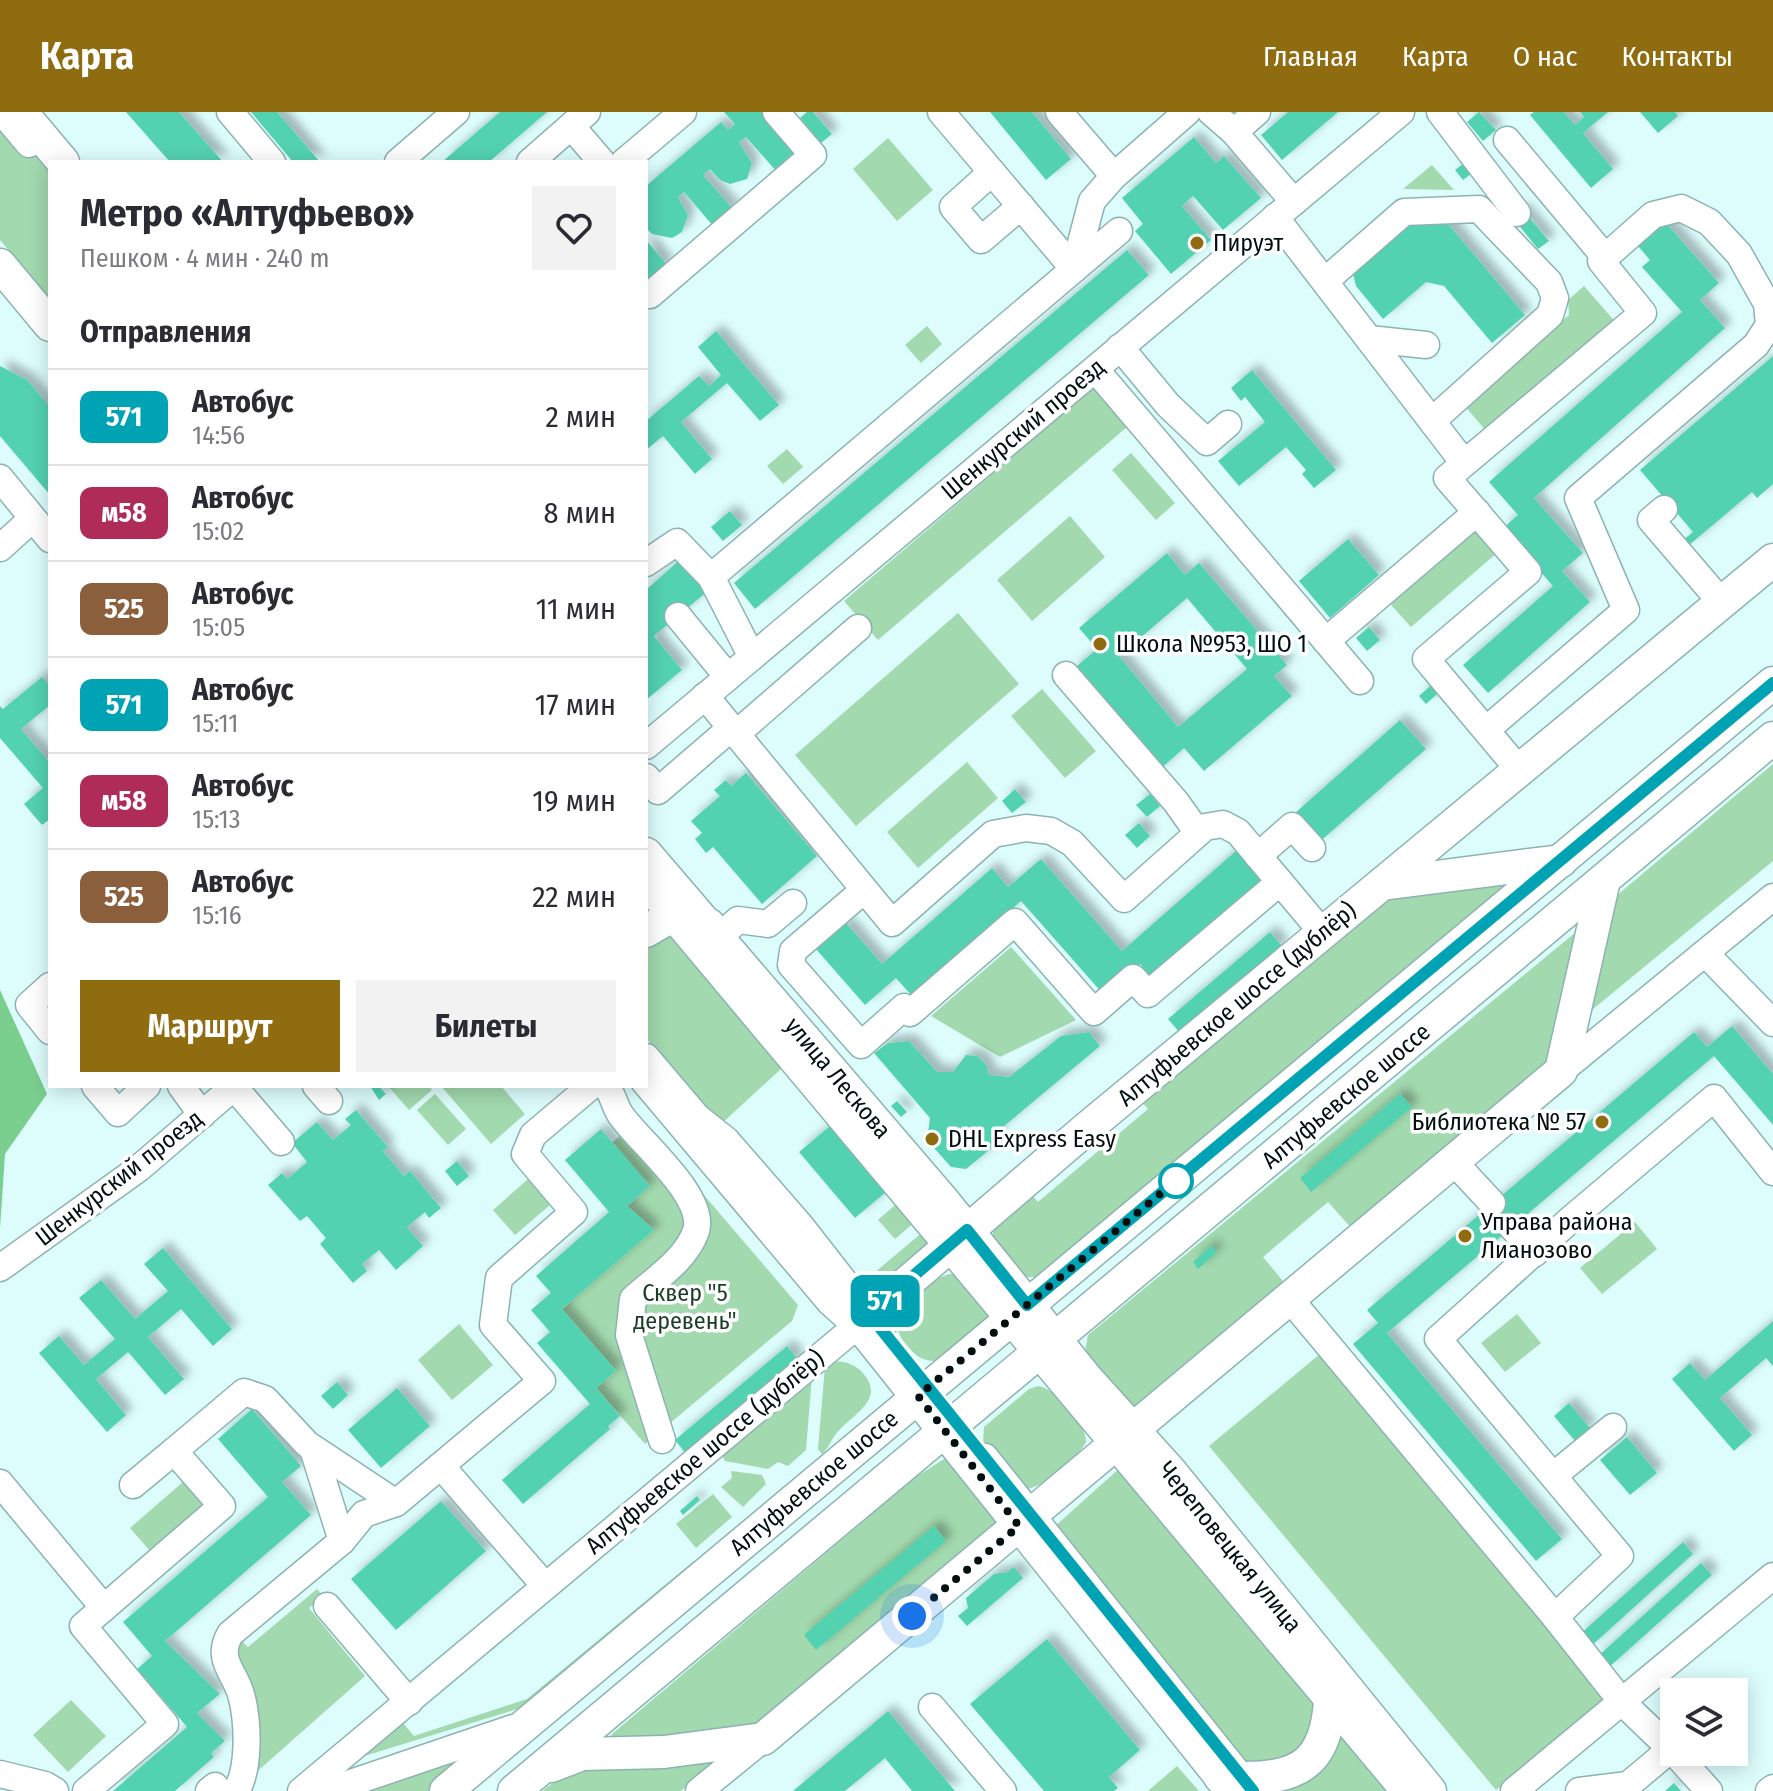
<!DOCTYPE html>
<html lang="ru">
<meta charset="utf-8">
<style>
:root{--surface:#fff;--page:#f2f2f3;--text:#2b2b33;--muted:#7c7c81;--line:#e1e1e2;--accent:#906c11}
body{margin:0;font-family:"Fira Sans Condensed",sans-serif;background:var(--page);color:var(--text);height:100vh;display:flex;flex-direction:column;font-size:30px;white-space:nowrap}
*{box-sizing:border-box;margin:0}
p{font-size:26px;color:var(--muted)}
.icon{flex:none;width:44px;height:44px;fill:none;stroke:currentColor;stroke-width:2;stroke-linecap:round;stroke-linejoin:round}
.map{position:relative;flex:1;overflow:hidden}
.sheet{position:absolute;left:48px;top:48px;width:600px;height:928px;display:flex;flex-direction:column;background:var(--surface);border-radius:0px;box-shadow:0 4px 20px #0003}
.sheet>*{flex:none}
.badge{padding:0 16px;border-radius:12px;font-size:28px;line-height:52px}
.fabs{position:absolute;left:1660px;top:1566px;display:grid;gap:16px}
.fabs a{display:grid;place-items:center;width:88px;height:88px;border-radius:0px;background:var(--surface);box-shadow:0 4px 20px #0003;font-size:40px}
.you{position:absolute;width:40px;height:40px;margin:-20px;border:6px solid #fff;border-radius:50%;background:#1a73e8;box-shadow:0 0 0 12px #1a73e833}
.map>.badge{position:absolute;translate:-50% -50%;box-shadow:0 0 0 4px #fff}
h2{padding:0 32px;font-size:30px;line-height:72px}
.round{display:grid;place-items:center;flex:none;width:84px;height:84px;border-radius:0px;background:var(--page)}
.overview{display:flex;align-items:center;justify-content:space-between;height:136px;padding:0 32px}
h1{font-size:38px;font-weight:700;line-height:60px}
.action{display:flex;gap:16px;margin-top:auto;padding:16px 32px}
.action a{flex:1;height:92px;border-radius:0px;background:var(--accent);color:#fff;font-size:32px;font-weight:700;line-height:92px;text-align:center}
.action a+a{background:var(--page);color:var(--text)}
ul{padding:0;list-style:none}
li{display:flex;align-items:center;gap:24px;height:96px;padding:0 32px;border-top:2px solid var(--line)}
li div{flex:1}
li b{display:block;font-size:30px}
li em{font-style:normal}
li .badge{min-width:88px;font-weight:700;text-align:center}
header{display:flex;align-items:center;gap:48px;box-sizing:border-box;height:112px;padding:0 40px;background:var(--accent);color:#fff}
header strong{font-size:38px}
nav{display:flex;gap:44px;margin-inline-start:auto;font-size:28px}
.map>svg:first-child{display:block}
.green{fill:#a2d9ae}
.forest{fill:#7acf8f}
.building{fill:#52d2b1;fill-rule:evenodd;filter:url(#shadow)}
.lines{fill:none;stroke-linecap:round;stroke-linejoin:round}
.minor-casing{stroke:#8cb3b2;stroke-width:29}
.major-casing{stroke:#8cb3b2;stroke-width:35}
.minor{stroke:#fff;stroke-width:26}
.major{stroke:#fff;stroke-width:32}
.line-casing{stroke:#fff;stroke-width:18}
.line{stroke:#00a3b4;stroke-width:12}
.walk{stroke:#020f0f;stroke-width:8;stroke-dasharray:0 14.4}
.poi-dot{fill:#906c11;stroke:#fff;stroke-width:3}
.stop-dot{fill:#fff;stroke:#00a3b4;stroke-width:4}
.labels{text-anchor:middle;dominant-baseline:central;stroke-width:7;stroke-linejoin:round;paint-order:stroke}
.poi-label{font-size:24px;fill:#020f0f;stroke:#fff;text-anchor:start}
.street-label{font-size:24px;fill:#020f0f;stroke:#fff}
.park-label{font-size:24px;fill:#1a3e24;stroke:#fff}
</style>
<header>
<strong>Карта</strong>
<nav><a>Главная</a><a>Карта</a><a>О нас</a><a>Контакты</a></nav>
</header>
<div class="map">
<svg width="1773" height="1679" viewBox="0 0 1773 1679">
<defs>
<filter id="shadow"><feDropShadow dx="7" dy="-7" stdDeviation="4" flood-color="#0004"/></filter>
</defs>
<rect width="100%" height="100%" fill="#ddfdfd"/>
<!-- green -->
<g class="green">
<path d="M0,2L50,61V187L0,128Z"/>
<path d="M888,26L933,78L897,109L853,57Z"/>
<path d="M1432,53L1454,78L1403,77Z"/>
<path d="M1584,174L1618,213L1488,321L1463,292L1569,203L1568,188Z"/>
<path d="M927,214L942,232L921,251L905,233Z"/>
<path d="M1093,276L1127,315L878,528L844,489Z"/>
<path d="M787,337L803,355L783,372L767,354Z"/>
<path d="M1131,341L1175,391L1156,408L1112,358Z"/>
<path d="M1070,404L1105,445L1032,509L997,468Z"/>
<path d="M1472,411L1498,440L1411,515L1385,486Z"/>
<path d="M958,501L1019,572L856,714L795,643Z"/>
<path d="M1042,577L1096,639L1065,666L1011,604Z"/>
<path d="M967,650L998,686L918,756L887,720Z"/>
<path d="M1773,652V749L1587,902L1615,785Z"/>
<path d="M1519,766L1041,1165H1025L993,1128V1117L1030,1081L1038,1090L1148,997L1142,990L1386,784Z"/>
<path d="M666,815L782,956L720,1013L646,926V825Z"/>
<path d="M1582,815L1548,958L1354,1119L1328,1090L1263,1145L1288,1175L1141,1295L1124,1292L1085,1239L1088,1223Z"/>
<path d="M1011,835L1076,908L1000,945L931,904Z"/>
<path d="M388,974H429L432,978L409,998Z"/>
<path d="M441,974H501L525,1002L491,1032Z"/>
<path d="M435,982L466,1017L448,1033L417,998Z"/>
<path d="M639,1007L798,1193L792,1209L645,1332L596,1276L616,1259L562,1197L654,1118L627,1094L650,1074L612,1031Z"/>
<path d="M528,1067L550,1093L515,1123L493,1098Z"/>
<path d="M903,1086L923,1103L895,1127L878,1108Z"/>
<path d="M1635,1110L1657,1137L1602,1182L1580,1156Z"/>
<path d="M931,1113L930,1130L870,1182L854,1178Z"/>
<path d="M949,1162H963L994,1203L937,1249C921,1249 916,1244 906,1232C880,1203 921,1172 949,1162Z"/>
<path d="M1517,1202L1541,1231L1505,1260L1481,1231Z"/>
<path d="M459,1212L493,1253L452,1288L418,1248Z"/>
<path d="M1320,1242L1607,1586L1496,1678L1209,1334Z"/>
<path d="M832,1250C842,1248 852,1251 860,1258C889,1287 853,1301 836,1322C830,1329 829,1336 822,1342L818,1337L825,1254Z"/>
<path d="M812,1264L806,1338L788,1354L778,1350L768,1357L725,1349L721,1341Z"/>
<path d="M1038,1274C1057,1276 1086,1311 1086,1330C1076,1348 1048,1373 1027,1377L983,1332L984,1315L1029,1277Z"/>
<path d="M944,1347L952,1349L1001,1412L758,1618L610,1628L612,1622L916,1365Z"/>
<path d="M1121,1355L1321,1598L1297,1645L1259,1654L1237,1646L1053,1416Z"/>
<path d="M731,1359L762,1363L766,1372L743,1395L721,1375L732,1366Z"/>
<path d="M183,1370L204,1394L151,1440L130,1416Z"/>
<path d="M713,1382L732,1405L696,1436L676,1412Z"/>
<path d="M694,1449L697,1453L530,1593L361,1645L403,1611L414,1624L527,1587Z"/>
<path d="M317,1477L323,1484L309,1496L365,1564L251,1665L244,1560L234,1534L240,1527L248,1535Z"/>
<path d="M71,1588L106,1624L68,1660L33,1623Z"/>
<path d="M1344,1604L1408,1679H1264Z"/>
<path d="M470,1644L428,1679H364Z"/>
<path d="M717,1649L681,1679H542C583,1644 664,1652 717,1649Z"/>
<path d="M1177,1654L1199,1679H1148Z"/>
</g>
<!-- forest -->
<path class="forest" d="M0,878L47,982L5,1042L0,1117Z"/>
<!-- building -->
<g class="building">
<path d="M126,0H179L223,50H170Z"/>
<path d="M251,0H277L320,50H293Z"/>
<path d="M500,0H547L489,50H442Z"/>
<path d="M724,0H767L799,44L778,61L746,25L739,30L752,51L747,67L730,72L720,68L710,57L703,63L734,98L714,115L684,80L678,85L688,103L682,120L672,126L652,122L646,116V74L721,10L728,18L735,12Z"/>
<path d="M807,0H813L832,22L821,31L800,6Z"/>
<path d="M990,0H1032L1071,47L1046,68Z"/>
<path d="M1288,0H1338L1282,48L1261,23Z"/>
<path d="M1479,0L1496,18L1483,29L1467,10Z"/>
<path d="M1534,0H1564L1575,13L1584,5L1580,0H1608L1583,21L1613,57L1591,76L1530,3Z"/>
<path d="M1640,0H1675L1678,4L1658,21Z"/>
<path d="M1194,25L1216,51L1224,44L1261,86L1223,118L1193,84L1182,94L1211,128L1171,162L1135,119L1143,112L1122,86Z"/>
<path d="M1464,51L1472,61L1463,68L1455,58Z"/>
<path d="M1522,97L1549,129L1538,137L1512,105Z"/>
<path d="M1422,103L1443,106L1525,203L1492,231L1444,174L1426,170L1383,207L1356,174L1353,162Z"/>
<path d="M1665,110L1719,171L1700,188L1725,216L1534,386L1583,441L1562,459L1590,490L1488,581L1463,553L1553,474L1502,417L1518,403L1489,370L1682,200L1642,155L1650,148L1638,134Z"/>
<path d="M646,128L668,154L646,170Z"/>
<path d="M1127,138L1149,163L755,497L734,471Z"/>
<path d="M716,219L779,293L760,309L727,271L681,310L712,347L695,362L663,324L646,338V309L699,264L709,274L721,263L698,235Z"/>
<path d="M1773,244V372L1757,386L1752,380L1688,434L1683,428L1693,420L1640,358Z"/>
<path d="M0,254L27,268L50,295V383L0,324Z"/>
<path d="M1252,258L1336,358L1314,376L1302,362L1306,358L1286,335L1239,374L1218,349L1265,310L1245,285L1241,289L1231,276Z"/>
<path d="M730,399L742,413L723,429L711,415Z"/>
<path d="M1348,427L1379,463L1330,506L1299,469Z"/>
<path d="M1167,441L1185,463L1199,451L1287,553L1274,564L1292,584L1204,659L1184,636L1157,660L1071,559L1097,537L1079,516ZM1187,486L1247,557L1178,615L1119,544Z"/>
<path d="M684,444L709,478L654,524L682,558L646,588V478Z"/>
<path d="M1369,515L1380,528L1367,539L1356,526Z"/>
<path d="M42,565L50,574V593L21,617L50,651V707L42,713L24,692L43,676L0,626V594L3,597Z"/>
<path d="M1437,568L1444,576L1426,592L1419,584Z"/>
<path d="M1400,608L1426,637L1317,732L1313,722L1295,701Z"/>
<path d="M746,661L817,744L762,792L713,735L706,741L695,727L702,721L691,709L720,684L714,678L726,668L731,674Z"/>
<path d="M1015,677L1026,690L1012,701L1002,689Z"/>
<path d="M1150,682L1160,694L1147,705L1136,693Z"/>
<path d="M1139,711L1150,724L1137,736L1125,723Z"/>
<path d="M1238,737L1264,767L1151,865L1140,852L1104,883L1021,789L912,884L896,866L865,893L816,837L846,811L882,852L992,756L1008,775L1041,747L1122,839Z"/>
<path d="M1270,820L1282,834L1180,921L1168,907Z"/>
<path d="M1732,914L1773,962V1013L1714,944L1387,1221L1562,1427L1536,1449L1353,1232L1378,1211L1367,1198L1694,920L1707,935Z"/>
<path d="M1089,920L1100,934L997,1020L994,1034L966,1057L951,1055L927,1028L930,1006L874,941L888,931L909,929L937,960H953L966,943L977,944L986,952L989,963L1009,965L1061,924Z"/>
<path d="M370,974H379L386,982L379,988Z"/>
<path d="M1400,982L1412,995L1311,1080L1300,1066Z"/>
<path d="M897,989L907,1000L901,1005L891,994Z"/>
<path d="M356,998L388,1035L383,1039L404,1064L410,1059L441,1096L429,1106L425,1100L407,1115L423,1134L396,1158L379,1138L362,1152L367,1159L353,1171L320,1132L326,1126L307,1104L300,1109L268,1073L282,1061L287,1067L307,1050L292,1031L317,1010L333,1028L351,1013L345,1007Z"/>
<path d="M830,1014L886,1080L855,1106L799,1040Z"/>
<path d="M601,1017L650,1074L627,1094L654,1118L562,1197L616,1259L596,1276L620,1304L608,1314L610,1317L523,1392L502,1368L590,1292L537,1231L550,1220L531,1198L551,1181L536,1164L609,1100L565,1048Z"/>
<path d="M457,1049L469,1064L457,1074L445,1059Z"/>
<path d="M1211,1134L1217,1140L1198,1157L1193,1150Z"/>
<path d="M163,1136L232,1217L213,1234L181,1197L148,1225L184,1267L165,1283L128,1240L96,1267L126,1303L107,1320L39,1241L59,1224L84,1253L115,1227L79,1186L101,1168L135,1207L168,1179L144,1152Z"/>
<path d="M1773,1209V1254L1766,1246L1720,1286L1752,1323L1734,1339L1672,1267L1690,1251L1705,1268Z"/>
<path d="M787,1234L798,1247L686,1342L675,1328Z"/>
<path d="M337,1270L348,1283L333,1297L321,1284Z"/>
<path d="M397,1276L430,1314L381,1356L348,1318Z"/>
<path d="M1569,1291L1590,1316L1575,1329L1554,1304Z"/>
<path d="M252,1297L301,1354L282,1370L311,1403L165,1529L220,1582L197,1601L225,1629L211,1641L214,1645L175,1679H113L187,1615L137,1557L152,1544L123,1510L268,1385L218,1327Z"/>
<path d="M1627,1325L1657,1361L1630,1383L1600,1348Z"/>
<path d="M697,1384L700,1388L683,1403L680,1399Z"/>
<path d="M441,1389L486,1439L396,1518L351,1467Z"/>
<path d="M934,1414L946,1429L816,1538L804,1523Z"/>
<path d="M1683,1430L1693,1442L1589,1536L1578,1524Z"/>
<path d="M1701,1451L1712,1463L1607,1557L1596,1546Z"/>
<path d="M1014,1455L1023,1466L967,1514L958,1504L968,1496L966,1486L994,1462L1007,1460Z"/>
<path d="M1047,1527L1140,1638L1109,1665L1118,1676L1114,1679H1044L970,1592Z"/>
<path d="M888,1599L955,1679H912L885,1646L845,1679H793Z"/>
<path d="M1674,1671L1681,1679H1665Z"/>
</g>
<g class="lines">
<defs>
<g id="minor">
<path d="M2,0L29,32"/>
<path d="M230,0L272,50"/>
<path d="M941,0L1074,157"/>
<path d="M1059,0L1114,64"/>
<path d="M1211,0L1234,20L1294,90"/>
<path d="M1440,0L1517,101"/>
<path d="M571,14L602,50"/>
<path d="M1234,20L1257,0"/>
<path d="M1507,28L1605,145"/>
<path d="M398,50L456,0"/>
<path d="M530,50L587,0"/>
<path d="M624,50L683,0"/>
<path d="M992,60L953,95L981,128L1021,94"/>
<path d="M1275,105L1464,351"/>
<path d="M1074,157L1092,89L1114,64L1187,0"/>
<path d="M1325,169L1404,100L1479,97L1549,170L1555,186L1550,203L1432,309"/>
<path d="M650,183L813,43L776,0"/>
<path d="M1369,227L1426,233"/>
<path d="M1120,235L1168,293L1207,330L1228,312"/>
<path d="M1095,257L1360,569"/>
<path d="M0,366L50,427"/>
<path d="M1664,397L1651,408L1722,491"/>
<path d="M0,436L32,407"/>
<path d="M646,451L677,430L711,465"/>
<path d="M678,504L728,565"/>
<path d="M1326,529L1477,400"/>
<path d="M752,545L711,465L1119,119"/>
<path d="M1066,563L1176,690L1198,721"/>
<path d="M705,584L892,811L993,722L1026,716L1051,719L1072,731L1124,787L1205,715L1223,712L1238,720L1322,820"/>
<path d="M1486,618L1626,498L1578,386L1756,233L1769,213L1767,192L1739,142L1709,110L1681,96L1653,103L1601,149L1643,201L1447,366L1528,460L1426,547L1520,659"/>
<path d="M736,622L858,516"/>
<path d="M646,634L1401,0"/>
<path d="M646,665L658,679L731,616"/>
<path d="M1258,744L1292,714L1312,736"/>
<path d="M646,774L1404,1679"/>
<path d="M864,778L793,839L791,853L861,933L904,895L910,901L1015,810L1094,900L1133,866L1148,882L1280,770"/>
<path d="M719,825L738,808L768,812L793,791"/>
<path d="M1705,841L1773,911"/>
<path d="M50,874L29,893L50,919"/>
<path d="M646,945L697,1005L726,1028L800,1113L882,1218"/>
<path d="M1561,959L1773,785"/>
<path d="M95,974L118,1001L147,974"/>
<path d="M181,974L202,1003"/>
<path d="M316,974L329,989"/>
<path d="M606,974C613,982 614,993 620,1002C638,1029 707,1084 696,1119C686,1148 655,1167 633,1187L629,1223L662,1328"/>
<path d="M234,975L281,1030"/>
<path d="M1453,1049L1492,1091"/>
<path d="M1512,1115L1535,1141"/>
<path d="M0,1156L138,1057L235,974"/>
<path d="M1289,1186L1555,1505"/>
<path d="M313,1337L342,1429"/>
<path d="M985,1345L1250,1676"/>
<path d="M442,1355L545,1474"/>
<path d="M1553,1364L1613,1315"/>
<path d="M0,1371L104,1496"/>
<path d="M133,1373L174,1339"/>
<path d="M327,1494L409,1590"/>
<path d="M932,1595L1003,1679"/>
<path d="M1674,1640L1622,1590L1555,1505L1620,1444L1438,1227L1571,1107L1714,986L1773,1060"/>
<path d="M1674,1640L1709,1679"/>
<path d="M0,1662L45,1673L55,1679"/>
<path d="M86,1679L165,1612L83,1514L222,1394L174,1339L244,1280L265,1287L307,1332L396,1391"/>
<path d="M209,1679L215,1674L219,1679"/>
<path d="M236,1679C250,1657 248,1611 242,1586C236,1560 215,1549 230,1522L342,1429L364,1402L396,1391L542,1269L493,1213L499,1166L574,1100L525,1042L533,1023L591,974"/>
<path d="M301,1679L859,1212"/>
<path d="M327,1679L513,1616"/>
<path d="M699,1679L763,1627"/>
<path d="M1514,1679L1773,1464"/>
<path d="M1579,1679L1628,1673L1671,1637"/>
<path d="M1769,1679L1773,1676"/>
</g>
<g id="major">
<path d="M21,0L63,50"/>
<path d="M0,153L50,213"/>
<path d="M646,742L945,1091L1087,1267L1171,1360L1430,1679"/>
<path d="M1382,772L1561,749"/>
<path d="M646,819L672,804L709,813"/>
<path d="M646,967L832,1188L859,1212L1232,1679"/>
<path d="M859,1212L1086,1017L1773,448"/>
<path d="M551,1654L582,1642L664,1640L763,1627L1561,959L1604,768"/>
<path d="M1220,1665C1309,1671 1331,1649 1331,1561"/>
<path d="M446,1679L1773,571"/>
<path d="M514,1679L1773,626"/>
</g>
</defs>
<!-- minor casing -->
<use href="#minor" class="minor-casing"/>
<!-- major casing -->
<use href="#major" class="major-casing"/>
<!-- minor -->
<use href="#minor" class="minor"/>
<!-- major -->
<use href="#major" class="major"/>
</g>
<g class="lines">
<defs>
<path id="line" d="M1253,1679L869,1202L967,1118L1027,1193L1773,571"/>
</defs>
<!-- line casing -->
<use href="#line" class="line-casing"/>
<!-- line -->
<use href="#line" class="line"/>
<!-- walk -->
<path class="walk" d="M912,1504L1019,1414L918,1284L1178,1067L1176,1069"/>
</g>
<!-- markers -->
<g class="poi-dot">
<circle cx="1197" cy="131" r="8"/>
<circle cx="1100" cy="532" r="8"/>
<circle cx="1602" cy="1010" r="8"/>
<circle cx="932" cy="1027" r="8"/>
<circle cx="1465" cy="1124" r="8"/>
</g>
<circle class="stop-dot" cx="1176" cy="1069" r="16"/>
<g class="labels">
<!-- poi labels -->
<g class="poi-label">
<text x="1213" y="131">Пируэт</text>
<text x="1116" y="532">Школа №953, ШО 1</text>
<text x="1586" y="1010" text-anchor="end">Библиотека № 57</text>
<text x="948" y="1027">DHL Express Easy</text>
<text x="1481" y="1110">Управа района<tspan x="1481" dy="28">Лианозово</tspan></text>
</g>
<!-- street labels -->
<g class="street-label">
<text transform="translate(1023 317) rotate(-40)">Шенкурский проезд</text>
<text transform="translate(1237 892) rotate(-40)">Алтуфьевское шоссе (дублёр)</text>
<text transform="translate(838 966) rotate(50)">улица Лескова</text>
<text transform="translate(1346 984) rotate(-40)">Алтуфьевское шоссе</text>
<text transform="translate(119 1066) rotate(-38)">Шенкурский проезд</text>
<text transform="translate(705 1340) rotate(-40)">Алтуфьевское шоссе (дублёр)</text>
<text transform="translate(814 1371) rotate(-40)">Алтуфьевское шоссе</text>
<text transform="translate(1230 1435) rotate(51)">Череповецкая улица</text>
</g>
<!-- park labels -->
<g class="park-label">
<text x="685" y="1181">Сквер "5<tspan x="685" dy="28">деревень"</tspan></text>
</g>
</g>
</svg>
<div class="fabs">
<a><svg class="icon" aria-label="layers" viewBox="0 0 24 24"><path d="M12 4l9 5-9 5-9-5zM3 14l9 5 9-5"/></svg></a>
</div>
<div class="you" style="left:912px;top:1504px"></div>
<b class="badge" style="left:885px;top:1189px;background:#00a3b4;color:#fff">571</b>
<section class="sheet">
<div class="overview"><div><h1>Метро «Алтуфьево»</h1><p>Пешком · 4 мин · 240 m</p></div><a class="round"><svg class="icon" aria-label="heart" viewBox="0 0 24 24"><path d="M12 20l-8-8c-3-5 5-10 8-4 3-6 11-1 8 4z"/></svg></a></div>
<h2>Отправления</h2>
<ul>
<li><span class="badge" style="background:#00a3b4;color:#fff">571</span><div><b>Автобус</b><p>14:56</p></div><em>2 мин</em></li>
<li><span class="badge" style="background:#af2b58;color:#fff">м58</span><div><b>Автобус</b><p>15:02</p></div><em>8 мин</em></li>
<li><span class="badge" style="background:#8b5e3c;color:#fff">525</span><div><b>Автобус</b><p>15:05</p></div><em>11 мин</em></li>
<li><span class="badge" style="background:#00a3b4;color:#fff">571</span><div><b>Автобус</b><p>15:11</p></div><em>17 мин</em></li>
<li><span class="badge" style="background:#af2b58;color:#fff">м58</span><div><b>Автобус</b><p>15:13</p></div><em>19 мин</em></li>
<li><span class="badge" style="background:#8b5e3c;color:#fff">525</span><div><b>Автобус</b><p>15:16</p></div><em>22 мин</em></li>
</ul>
<div class="action"><a>Маршрут</a><a>Билеты</a></div>
</section>
</div>
